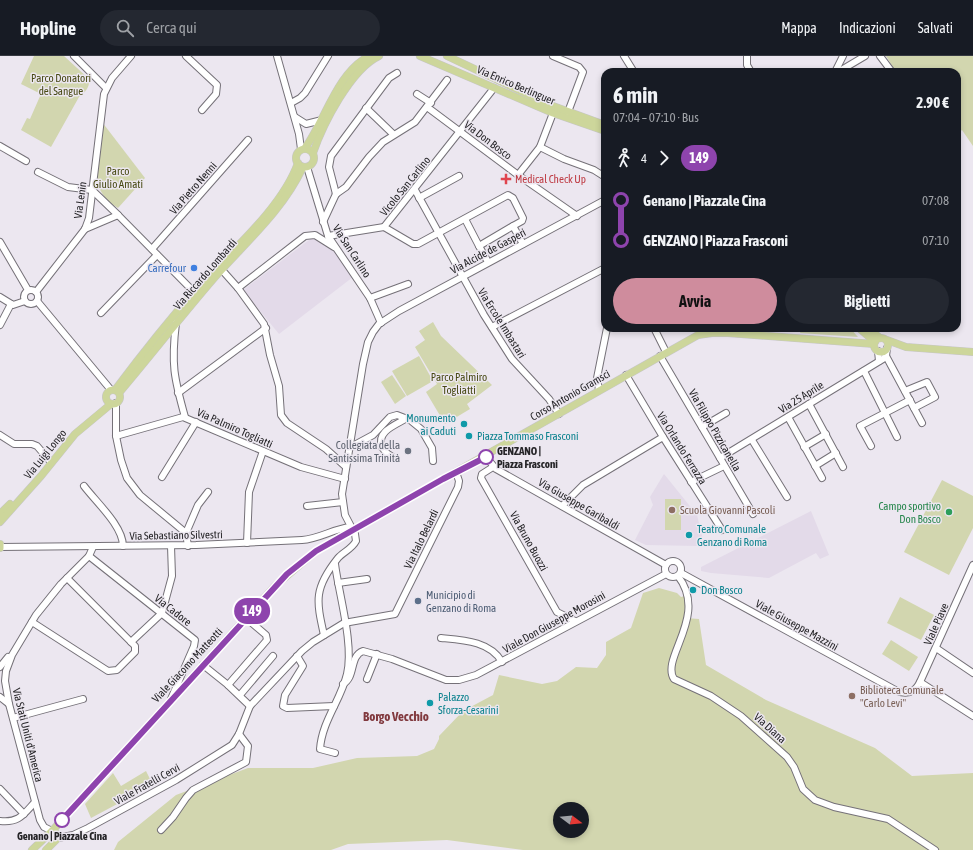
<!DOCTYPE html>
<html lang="it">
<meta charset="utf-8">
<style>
:root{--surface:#171b24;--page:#242831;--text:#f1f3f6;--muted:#9ea1a6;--line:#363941;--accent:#cf8c9d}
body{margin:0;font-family:"Asap Condensed",sans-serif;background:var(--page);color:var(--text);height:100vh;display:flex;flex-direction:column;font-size:15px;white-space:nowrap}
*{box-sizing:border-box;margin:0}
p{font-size:13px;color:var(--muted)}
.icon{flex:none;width:22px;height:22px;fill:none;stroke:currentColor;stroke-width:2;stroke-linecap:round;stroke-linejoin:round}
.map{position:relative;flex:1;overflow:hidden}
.panel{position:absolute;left:601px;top:12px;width:360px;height:264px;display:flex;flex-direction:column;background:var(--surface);border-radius:12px;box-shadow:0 2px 6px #0003}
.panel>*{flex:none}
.badge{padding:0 8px;border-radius:13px;font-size:14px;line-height:26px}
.needle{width:26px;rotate:106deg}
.tools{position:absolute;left:553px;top:746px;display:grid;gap:8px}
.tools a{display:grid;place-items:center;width:36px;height:36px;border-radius:50%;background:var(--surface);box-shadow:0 2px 6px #0003;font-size:20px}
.map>.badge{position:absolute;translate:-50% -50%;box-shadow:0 0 0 2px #fff}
.legs{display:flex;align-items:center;gap:6px;height:44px;padding:0 12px;font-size:13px}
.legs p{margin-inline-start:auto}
.overview{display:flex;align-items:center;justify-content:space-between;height:68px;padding:0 12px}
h1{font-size:22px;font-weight:700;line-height:30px}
.primary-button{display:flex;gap:8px;margin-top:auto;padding:8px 12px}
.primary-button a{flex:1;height:46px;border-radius:24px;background:var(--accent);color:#111;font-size:16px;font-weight:700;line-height:46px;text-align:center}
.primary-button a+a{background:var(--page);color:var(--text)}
ul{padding:0 12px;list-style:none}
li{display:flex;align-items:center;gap:14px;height:40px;font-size:15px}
li i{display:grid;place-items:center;width:6px;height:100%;margin:0 5px;background:currentColor}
li i::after{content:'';width:10px;height:10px;margin:-5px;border:3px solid;border-radius:50%;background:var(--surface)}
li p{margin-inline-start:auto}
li:first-child i{background:linear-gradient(#0000 50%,currentColor 0)}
li:last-child i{background:linear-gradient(currentColor 50%,#0000 0)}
header{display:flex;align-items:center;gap:24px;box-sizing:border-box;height:56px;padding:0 20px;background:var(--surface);border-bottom:1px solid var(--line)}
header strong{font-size:19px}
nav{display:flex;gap:22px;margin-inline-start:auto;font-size:14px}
.search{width:280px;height:36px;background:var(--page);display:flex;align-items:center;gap:10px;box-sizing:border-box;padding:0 14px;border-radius:22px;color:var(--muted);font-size:15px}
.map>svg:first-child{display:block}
.built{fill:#e3dae9}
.green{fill:#d2d6af;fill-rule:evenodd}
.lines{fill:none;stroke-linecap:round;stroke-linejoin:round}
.minor-casing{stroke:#757178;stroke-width:8}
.major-casing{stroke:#c6c6c7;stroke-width:8}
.minor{stroke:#fff;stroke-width:6}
.major{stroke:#cdd69b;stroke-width:7}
.line-1-casing{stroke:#fff;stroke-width:9}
.line-1{stroke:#8e44ad;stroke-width:6}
.health-dot{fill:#e0444e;stroke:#ece7f0;stroke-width:1.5}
.shop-dot{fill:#3f7fe0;stroke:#ece7f0;stroke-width:1.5}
.culture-dot{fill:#0f9aa8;stroke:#ece7f0;stroke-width:1.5}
.worship-dot{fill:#6b7280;stroke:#ece7f0;stroke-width:1.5}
.stop-1-dot{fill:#fff;stroke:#8e44ad;stroke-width:2}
.education-dot{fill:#8d6e63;stroke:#ece7f0;stroke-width:1.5}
.leisure-dot{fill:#2e9e5b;stroke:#ece7f0;stroke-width:1.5}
.service-dot{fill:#5c6f8a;stroke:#ece7f0;stroke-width:1.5}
.labels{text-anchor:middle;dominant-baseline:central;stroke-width:3;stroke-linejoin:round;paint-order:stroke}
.park-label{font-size:11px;fill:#474913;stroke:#ece7f0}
.street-label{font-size:11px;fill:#252427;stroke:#ece7f0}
.health-label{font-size:11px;fill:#be3a42;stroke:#ece7f0;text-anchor:start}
.shop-label{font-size:11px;fill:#366cbe;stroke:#ece7f0;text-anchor:end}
.culture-label{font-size:11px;fill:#0d838f;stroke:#ece7f0;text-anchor:start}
.worship-label{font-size:11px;fill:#5b616d;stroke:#ece7f0;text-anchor:end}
.stop-label{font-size:11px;font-weight:bold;fill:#252427;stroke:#ece7f0;text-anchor:start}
.leisure-label{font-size:11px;fill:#27864d;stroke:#ece7f0;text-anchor:end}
.education-label{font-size:11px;fill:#785e54;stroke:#ece7f0;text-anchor:start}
.service-label{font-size:11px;fill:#4e5e75;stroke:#ece7f0;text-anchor:start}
.quarter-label{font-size:13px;font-weight:bold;fill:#81393e;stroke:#ece7f0}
</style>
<header>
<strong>Hopline</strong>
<div class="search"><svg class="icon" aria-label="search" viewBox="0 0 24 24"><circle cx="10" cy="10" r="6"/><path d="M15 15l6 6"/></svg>Cerca qui</div>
<nav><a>Mappa</a><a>Indicazioni</a><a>Salvati</a></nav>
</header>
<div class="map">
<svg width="973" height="794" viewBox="0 0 973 794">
<rect width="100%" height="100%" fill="#ece7f0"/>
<!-- built -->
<g class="built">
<path d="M313,181L335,193L353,221L279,278L243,234Z"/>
<path d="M664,418L697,459L704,488L698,490L646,489L635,484L653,449L650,441Z"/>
<path d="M811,455L829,499L820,503L816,497L769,522L711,517L701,515V511Z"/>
</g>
<!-- green -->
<g class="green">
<path d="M34,0H64L89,23C90,32 85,36 79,41L51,91L21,74L27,62L30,63L41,38L21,28Z"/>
<path d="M886,0H973V90L962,74L957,78V16H896Z"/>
<path d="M102,66L145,122L118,152L107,145L97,129Z"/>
<path d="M433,266L441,280L492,329L467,348L470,353L445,368L426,336L437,328L415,291L425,284L419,275Z"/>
<path d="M802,272H850L858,281L800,277Z"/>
<path d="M419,300L433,325L407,340L392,315Z"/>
<path d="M392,319L406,340L395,348L381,326Z"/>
<path d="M942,424L973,440V472L949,519L904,496Z"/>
<rect x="665" y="443" width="16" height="31"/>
<path d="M659,532L677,537L681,541L685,540V562L699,563L706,609L766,644L875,692L912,720L973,717V794H523L447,784L348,788L331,794H114L118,786L176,739L248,712H313L357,702L417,700L434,693L439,683V680L463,655L493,639L499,619L542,628L557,625L576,611L597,612L606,599V586L631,572L643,537ZM560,753H582V775H560Z"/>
<path d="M900,541L934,559L921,584L887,567Z"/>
<path d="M891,584L918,601L909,615L882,598Z"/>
<path d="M146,715L153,729L91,762L85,748L113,717L121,730Z"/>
</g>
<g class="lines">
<defs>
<g id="minor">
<path d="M74,0L106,32"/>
<path d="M186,0L217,29L216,38L202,54"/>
<path d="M277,0L299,78L301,93"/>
<path d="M553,0L579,11L583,16L568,56"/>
<path d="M624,0L634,16"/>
<path d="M747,0V9L751,16"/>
<path d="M880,0L892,16"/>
<path d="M835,16L843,0"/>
<path d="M838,16L865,0"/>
<path d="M417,38L431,47"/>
<path d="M291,47L300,42L305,37L328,0"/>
<path d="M427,51L518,119L577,160"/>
<path d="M366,52L393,78"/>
<path d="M295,61L306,68L322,64"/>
<path d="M0,90L26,105"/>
<path d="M540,91L564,103L594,114L605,121"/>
<path d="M307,111L328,180L370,242L381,267"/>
<path d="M38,116L68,131L92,134L118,159"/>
<path d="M518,119L540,91L553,57"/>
<path d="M415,134L484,259L512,303L549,343L559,358"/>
<path d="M336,138L346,131L369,101L383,86L415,66L447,24"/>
<path d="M336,138L329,111L331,100L389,22L397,17"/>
<path d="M419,142L459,120"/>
<path d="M465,163L479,190"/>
<path d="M323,166L336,138"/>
<path d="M384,171L413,188H418L508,139L513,142L523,162L522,165L513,170"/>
<path d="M85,173L118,159L194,236"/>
<path d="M328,180L384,171L494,32"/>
<path d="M0,186L28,234"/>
<path d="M152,193L248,84"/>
<path d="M488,206L479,190L513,170L523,188"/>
<path d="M222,214L238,232L264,268L270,299L279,330L281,359L287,367L326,393L346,411"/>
<path d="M238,232L305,180L315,179L334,191"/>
<circle cx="31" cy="241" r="7"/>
<path d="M36,236L85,173L89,162L104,38L112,22L131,0"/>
<path d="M0,241L13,249L25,245"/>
<path d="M370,242L408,228"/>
<path d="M37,245L111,334"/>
<path d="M101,257L157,199"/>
<path d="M176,267C171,308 174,322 185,361"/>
<path d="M0,269L11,248"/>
<path d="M492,271L605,212"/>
<path d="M654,272L666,296"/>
<path d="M878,295L879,305"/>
<path d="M660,300L753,458"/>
<path d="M886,300L922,367"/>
<path d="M864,315L897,381"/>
<path d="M626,319L663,381L722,474"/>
<path d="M599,334L597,322L607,272"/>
<path d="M905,335L927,326L935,341L914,352"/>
<path d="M178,337L266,272"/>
<path d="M116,347V380L121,404L127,422L140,439L186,477L188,490"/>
<path d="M809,348L843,411"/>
<path d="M788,361L822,422"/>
<path d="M702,371L726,357"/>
<path d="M0,379L14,388H32L37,390L49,404"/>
<path d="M116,380L183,361L301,411L345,423"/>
<path d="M752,384L787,441"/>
<path d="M871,390L860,370L910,344"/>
<path d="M804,391L826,378"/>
<path d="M349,392L373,379L390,361L397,359L410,364L421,373L432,392L433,405"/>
<path d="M391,400C386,398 385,395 382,391C376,375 396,369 407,362"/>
<path d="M486,401L496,413L666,509"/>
<path d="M720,402L883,303L886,300L887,292"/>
<path d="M815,410L836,397"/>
<path d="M493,411L482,418L481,422L557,556L575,565"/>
<path d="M162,421L196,366"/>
<path d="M691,426L724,410"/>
<path d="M84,430C96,446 123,470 123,490"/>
<path d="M307,450L343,446"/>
<path d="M562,450L583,429L663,381"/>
<path d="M186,477L198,449L208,436"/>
<path d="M247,487L249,436L263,395"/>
<path d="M0,491L196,489L302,484C319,483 333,473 350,471"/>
<path d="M89,500L195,584L194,590L171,643"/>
<circle cx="673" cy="513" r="8"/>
<path d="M335,508C339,539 354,588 347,618C341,644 322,665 320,693L335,697"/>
<path d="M681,517L897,635C908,639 915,636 920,626L973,509"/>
<path d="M678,520C709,560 660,602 674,623L711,640L741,660L787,701L794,711L803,733L815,744L834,751L888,763L935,794"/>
<path d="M338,527L367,523"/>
<path d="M32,566L108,615L117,614L135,596V590L67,522"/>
<path d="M324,579C316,544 314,532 338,502C343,496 352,493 356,485L355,478L345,459L342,438L363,308L368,286L373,276L379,268L399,255L605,144"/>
<path d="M441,582C463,584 490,585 502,606"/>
<path d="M131,586L162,557L172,520L171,490"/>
<path d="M936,592L973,617"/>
<path d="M297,600L303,610L285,639L283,650L287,652L334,650"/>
<path d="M203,609L228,629L250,650"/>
<path d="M0,611L8,601"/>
<path d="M367,623L377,598"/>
<path d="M920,626L973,660"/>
<path d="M343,628C356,621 349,600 363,595L392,603L446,624H459L476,619L666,518"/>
<path d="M228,629L267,584L266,579L246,562"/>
<path d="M240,639L273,600"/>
<path d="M0,641L9,648"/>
<path d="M13,662L83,643"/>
<path d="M0,733L24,758"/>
<path d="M0,765C19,767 23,759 35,746"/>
<path d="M161,774L173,761L186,742L193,734L246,706L248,690L239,678"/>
<path d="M52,775L44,771L40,764L9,648L5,625L6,615L12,599L36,559L61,528L89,500L93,491"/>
<path d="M58,782L73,779L88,772L176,724L232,689L239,678L250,650L302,595L313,586L344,567L395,558L458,431L459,425L456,416"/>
</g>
<g id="major">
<path d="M420,0L553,57L605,75"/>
<path d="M447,0L553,50L605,69"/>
<path d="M305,92C326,63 336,18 369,0"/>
<circle cx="305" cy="102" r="9"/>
<path d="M313,97C323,68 351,13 379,0"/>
<path d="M859,272L875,286"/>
<path d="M868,272L880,282"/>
<circle cx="881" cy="289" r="7"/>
<path d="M887,284L906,291L973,296"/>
<circle cx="113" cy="341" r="7"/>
<path d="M115,334C142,298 170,263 199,230C231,195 282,152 298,107"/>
<path d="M119,337C152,298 183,258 216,220C247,185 283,154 303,111"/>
<path d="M0,458L10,448"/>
<path d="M0,466L41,420L75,378L111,348"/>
<path d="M0,488V492"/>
<path d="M52,775L275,530L316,495L698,279L712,277H728L874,288"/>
<path d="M32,794L52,775L56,777L58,782L46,794"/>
</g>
</defs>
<!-- minor casing -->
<use href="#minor" class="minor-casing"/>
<!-- major casing -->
<use href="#major" class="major-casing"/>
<!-- minor -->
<use href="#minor" class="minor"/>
<!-- major -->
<use href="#major" class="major"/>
</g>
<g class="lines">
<defs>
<path id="line-1" d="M62,764L287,518L316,495L443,423L486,401"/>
</defs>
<!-- line-1 casing -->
<use href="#line-1" class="line-1-casing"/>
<!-- line-1 -->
<use href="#line-1" class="line-1"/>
</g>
<!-- markers -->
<path class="health-dot" d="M504 117h4v4h4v4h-4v4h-4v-4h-4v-4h4z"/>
<circle class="shop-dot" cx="194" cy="212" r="4"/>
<g class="culture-dot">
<circle cx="464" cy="368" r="4"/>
<circle cx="469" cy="380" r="4"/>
<circle cx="689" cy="479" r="4"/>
<circle cx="693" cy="534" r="4"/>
<circle cx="430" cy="647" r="4"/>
</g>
<circle class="worship-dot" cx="408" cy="395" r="4"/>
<g class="stop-1-dot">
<circle cx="486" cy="401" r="7"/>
<circle cx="62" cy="764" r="7"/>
</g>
<g class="education-dot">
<circle cx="672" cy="454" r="4"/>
<circle cx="852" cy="640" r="4"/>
</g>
<circle class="leisure-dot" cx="949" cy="456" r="4"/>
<circle class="service-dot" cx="418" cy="545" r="4"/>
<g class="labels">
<!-- park labels -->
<g class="park-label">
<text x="61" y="22">Parco Donatori<tspan x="61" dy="13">del Sangue</tspan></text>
<text x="118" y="115">Parco<tspan x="118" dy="13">Giulio Amati</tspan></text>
<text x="459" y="321">Parco Palmiro<tspan x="459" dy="13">Togliatti</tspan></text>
</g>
<!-- street labels -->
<g class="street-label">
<text transform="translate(516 29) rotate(23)">Via Enrico Berlinguer</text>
<text transform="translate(488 84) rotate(37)">Via Don Bosco</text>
<text transform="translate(405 130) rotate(-51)">Vicolo San Carlino</text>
<text transform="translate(193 132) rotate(-49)">Via Pietro Nenni</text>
<text transform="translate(80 144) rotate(-82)">Via Lenin</text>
<text transform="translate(352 195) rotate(57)">Via San Carlino</text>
<text transform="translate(488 195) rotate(-28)">Via Alcide de Gasperi</text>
<text transform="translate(205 218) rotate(-49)">Via Riccardo Lombardi</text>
<text transform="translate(502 267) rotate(58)">Via Ercole Imbastari</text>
<text transform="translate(570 339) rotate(-30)">Corso Antonio Gramsci</text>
<text transform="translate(801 341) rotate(-32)">Via 25 Aprile</text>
<text transform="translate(235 372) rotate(24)">Via Palmiro Togliatti</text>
<text transform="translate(715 374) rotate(60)">Via Filippo Pizzicanella</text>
<text transform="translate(682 392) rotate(58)">Via Orlando Ferrazza</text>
<text transform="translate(45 398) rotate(-51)">Via Luigi Longo</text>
<text transform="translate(579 448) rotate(30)">Via Giuseppe Garibaldi</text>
<text transform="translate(176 479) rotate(-1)">Via Sebastiano Silvestri</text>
<text transform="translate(421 483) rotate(-64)">Via Italo Belardi</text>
<text transform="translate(529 485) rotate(61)">Via Bruno Buozzi</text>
<text transform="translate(173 554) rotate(38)">Via Cadore</text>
<text transform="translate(554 566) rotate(-29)">Viale Don Giuseppe Morosini</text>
<text transform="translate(936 568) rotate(-66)">Viale Piave</text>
<text transform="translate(797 569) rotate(29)">Viale Giuseppe Mazzini</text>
<text transform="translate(187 609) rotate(-47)">Viale Giacomo Matteotti</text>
<text transform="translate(770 672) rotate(42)">Via Diana</text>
<text transform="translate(28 679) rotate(76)">Via Stati Uniti d'America</text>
<text transform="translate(147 728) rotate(-29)">Viale Fratelli Cervi</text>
</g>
<!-- health labels -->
<g class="health-label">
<text x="515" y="123">Medical Check Up</text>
</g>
<!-- shop labels -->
<g class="shop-label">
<text x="186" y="212">Carrefour</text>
</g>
<!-- culture labels -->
<g class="culture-label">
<text x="456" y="362" text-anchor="end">Monumento<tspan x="456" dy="13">ai Caduti</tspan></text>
<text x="477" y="380">Piazza Tommaso Frasconi</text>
<text x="697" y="473">Teatro Comunale<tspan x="697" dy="13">Genzano di Roma</tspan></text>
<text x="701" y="534">Don Bosco</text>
<text x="438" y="641">Palazzo<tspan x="438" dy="13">Sforza-Cesarini</tspan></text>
</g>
<!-- worship labels -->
<g class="worship-label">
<text x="400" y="389">Collegiata della<tspan x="400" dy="13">Santissima Trinità</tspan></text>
</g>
<!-- stop labels -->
<g class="stop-label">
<text x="497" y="395">GENZANO |<tspan x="497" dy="13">Piazza Frasconi</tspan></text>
<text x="62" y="780" text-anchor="middle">Genano | Piazzale Cina</text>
</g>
<!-- leisure labels -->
<g class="leisure-label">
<text x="941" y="450">Campo sportivo<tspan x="941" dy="13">Don Bosco</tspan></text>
</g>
<!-- education labels -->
<g class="education-label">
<text x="680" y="454">Scuola Giovanni Pascoli</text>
<text x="860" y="634">Biblioteca Comunale<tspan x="860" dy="13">"Carlo Levi"</tspan></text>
</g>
<!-- service labels -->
<g class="service-label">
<text x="426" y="539">Municipio di<tspan x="426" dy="13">Genzano di Roma</tspan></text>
</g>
<!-- quarter labels -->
<g class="quarter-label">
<text x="396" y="660">Borgo Vecchio</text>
</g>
</g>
</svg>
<div class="tools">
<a><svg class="needle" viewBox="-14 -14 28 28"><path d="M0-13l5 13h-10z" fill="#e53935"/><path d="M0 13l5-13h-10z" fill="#9ea1a6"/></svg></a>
</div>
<b class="badge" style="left:252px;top:555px;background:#8e44ad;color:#fff">149</b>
<section class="panel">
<div class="overview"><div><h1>6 min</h1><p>07:04 – 07:10 · Bus</p></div><b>2.90 €</b></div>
<div class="legs"><svg class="icon" aria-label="walk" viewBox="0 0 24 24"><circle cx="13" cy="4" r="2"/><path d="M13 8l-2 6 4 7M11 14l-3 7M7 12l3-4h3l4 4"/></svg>4<svg class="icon" aria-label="forward" viewBox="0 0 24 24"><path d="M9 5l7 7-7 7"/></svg><b class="badge" style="background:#8e44ad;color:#fff">149</b></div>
<ul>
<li><i style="color:#8e44ad"></i><b>Genano | Piazzale Cina</b><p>07:08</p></li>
<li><i style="color:#8e44ad"></i><b>GENZANO | Piazza Frasconi</b><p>07:10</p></li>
</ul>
<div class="primary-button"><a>Avvia</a><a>Biglietti</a></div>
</section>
</div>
